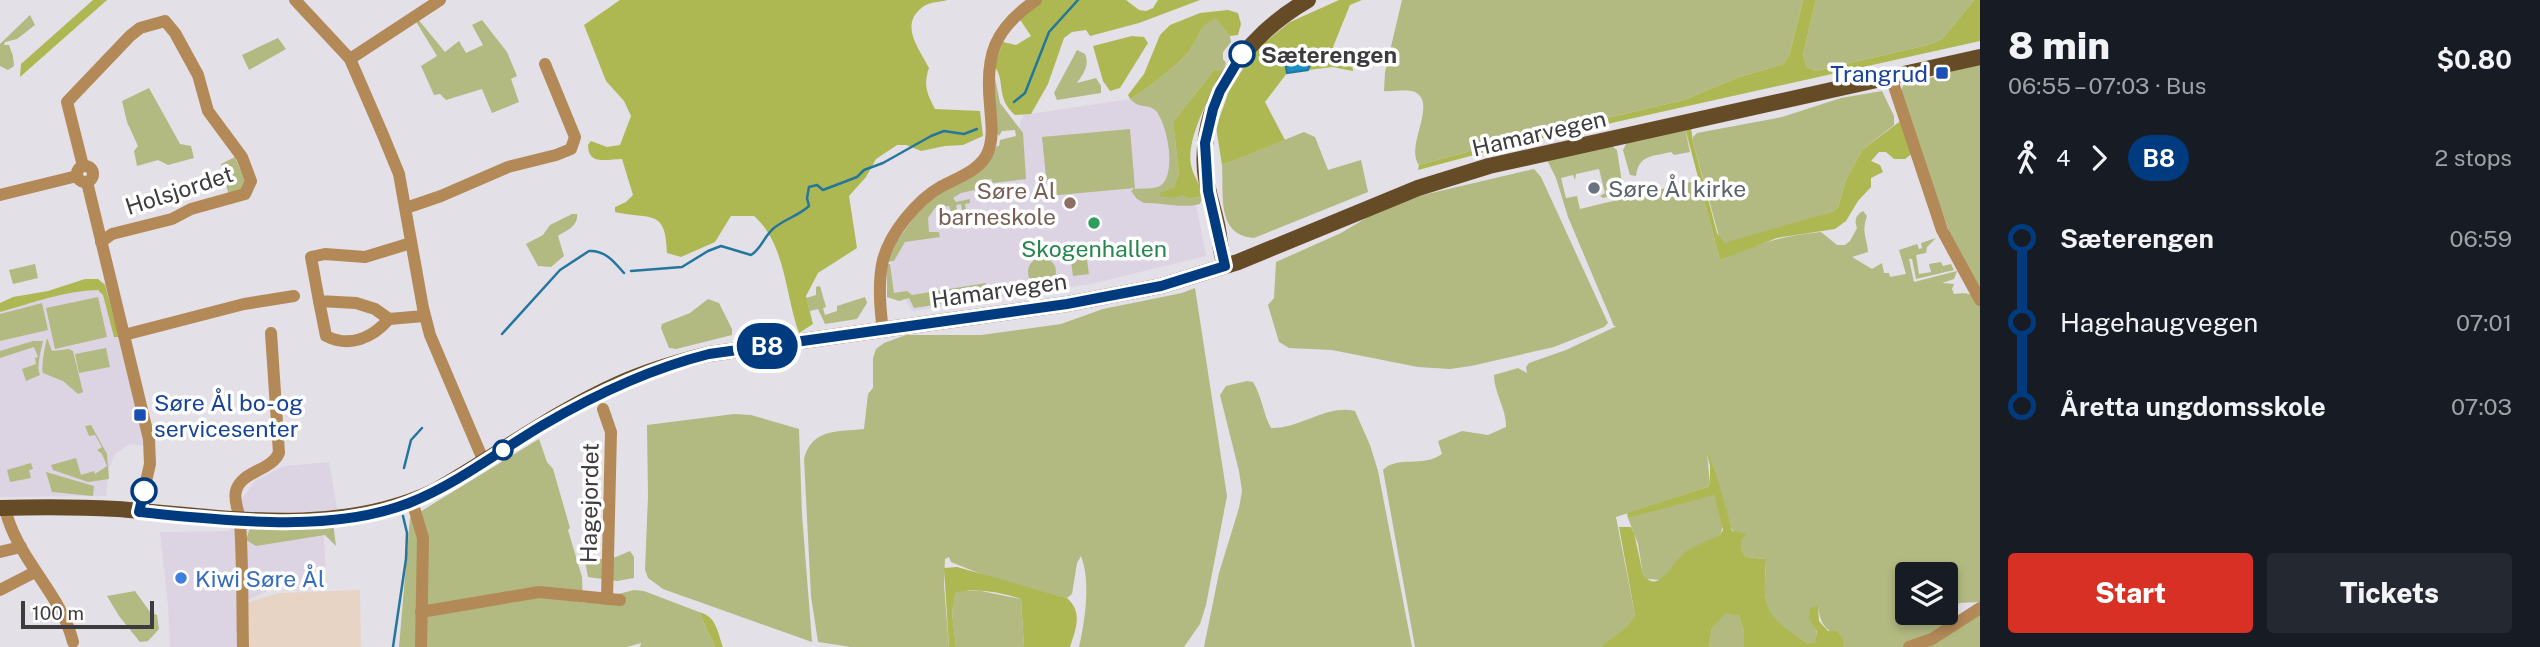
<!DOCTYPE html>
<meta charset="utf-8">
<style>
:root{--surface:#171b24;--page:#242831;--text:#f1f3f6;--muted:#9ea1a6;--accent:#d93025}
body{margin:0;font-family:"Public Sans",sans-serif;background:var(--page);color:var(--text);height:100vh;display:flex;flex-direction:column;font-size:26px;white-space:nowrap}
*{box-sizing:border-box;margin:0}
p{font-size:23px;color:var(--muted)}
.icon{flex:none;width:38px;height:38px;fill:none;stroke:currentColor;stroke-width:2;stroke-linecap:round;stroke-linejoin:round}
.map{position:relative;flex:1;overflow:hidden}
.panel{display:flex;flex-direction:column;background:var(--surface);width:560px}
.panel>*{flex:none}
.badge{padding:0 14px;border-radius:23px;font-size:24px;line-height:46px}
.controls{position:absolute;left:1895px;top:562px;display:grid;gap:14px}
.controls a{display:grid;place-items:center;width:63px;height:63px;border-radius:7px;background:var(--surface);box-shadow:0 4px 10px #0003;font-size:35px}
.scale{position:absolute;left:21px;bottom:18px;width:133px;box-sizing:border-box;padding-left:7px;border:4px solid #3d3b3e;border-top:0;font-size:19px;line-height:24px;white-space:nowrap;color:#3d3b3e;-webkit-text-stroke:5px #fff;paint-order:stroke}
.map>.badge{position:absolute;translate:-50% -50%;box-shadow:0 0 0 4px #fff}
.legs{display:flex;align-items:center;gap:10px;height:77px;padding:0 28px;font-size:23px}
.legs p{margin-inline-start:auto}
.head{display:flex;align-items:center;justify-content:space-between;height:119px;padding:0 28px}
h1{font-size:38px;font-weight:800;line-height:52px}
.action{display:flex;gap:14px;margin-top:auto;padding:14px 28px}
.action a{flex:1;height:80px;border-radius:7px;background:var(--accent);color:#fff;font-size:28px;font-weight:800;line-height:80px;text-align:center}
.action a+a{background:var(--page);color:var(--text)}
ul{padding:0 28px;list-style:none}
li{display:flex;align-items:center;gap:24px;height:84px;font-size:26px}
li i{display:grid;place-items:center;width:10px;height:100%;margin:0 9px;background:currentColor}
li i::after{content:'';width:18px;height:18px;margin:-9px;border:5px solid;border-radius:50%;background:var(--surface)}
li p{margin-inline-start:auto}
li:first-child i{background:linear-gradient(#0000 50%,currentColor 0)}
li:last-child i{background:linear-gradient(currentColor 50%,#0000 0)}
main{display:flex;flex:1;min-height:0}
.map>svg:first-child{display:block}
.built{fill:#dcd4e3}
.industrial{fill:#e7d4c4}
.green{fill:#b2b981;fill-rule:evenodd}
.forest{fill:#adb853}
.water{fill:#198fc6;stroke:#24769d;stroke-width:2}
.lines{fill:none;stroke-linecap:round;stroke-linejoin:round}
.stream{stroke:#24769d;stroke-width:2.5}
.minor{stroke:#b28957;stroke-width:12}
.major{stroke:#664b27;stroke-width:16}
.line-1-casing{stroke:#fff;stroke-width:16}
.line-1{stroke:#003b80;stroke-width:10}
.stop-1-dot{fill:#fff;stroke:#003b80;stroke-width:3.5}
.transit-dot{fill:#1a4fb4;stroke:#fff;stroke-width:2.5}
.worship-dot{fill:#6b7280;stroke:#fff;stroke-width:2.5}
.education-dot{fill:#8d6e63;stroke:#fff;stroke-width:2.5}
.leisure-dot{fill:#2e9e5b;stroke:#fff;stroke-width:2.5}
.shop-dot{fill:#3f7fe0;stroke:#fff;stroke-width:2.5}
.labels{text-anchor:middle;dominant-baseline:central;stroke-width:7;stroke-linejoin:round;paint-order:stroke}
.stop-label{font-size:23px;font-weight:bold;fill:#3d3b3e;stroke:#fff;text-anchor:start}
.transit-label{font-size:23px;fill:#164399;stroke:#fff;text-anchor:end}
.street-label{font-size:23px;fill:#3d3b3e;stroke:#fff}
.worship-label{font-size:23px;fill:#5b616d;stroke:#fff;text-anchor:start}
.education-label{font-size:23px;fill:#785e54;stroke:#fff;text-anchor:end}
.leisure-label{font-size:23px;fill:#27864d;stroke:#fff}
.shop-label{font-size:23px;fill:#366cbe;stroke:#fff;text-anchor:start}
</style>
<main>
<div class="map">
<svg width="1980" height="647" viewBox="0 0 1980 647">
<rect width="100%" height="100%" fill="#e4e0e8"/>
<!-- built -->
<g class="built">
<path d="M1130,99H1148L1178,108L1206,256L1091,284L912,311L905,299L894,293L890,264L894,261L905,241L935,208L981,173L1021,166L1019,129L1023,115Z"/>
<path d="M107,281L145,446L130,444L115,454L109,468L106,496L0,497V308Z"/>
<path d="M329,462L337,508L323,525L327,587L272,589L237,605L239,647H170L168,607L160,532L230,531L239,503L256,480L284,466Z"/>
</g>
<!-- industrial -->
<path class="industrial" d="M360,590L361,647H246V603L279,593Z"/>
<!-- green -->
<g class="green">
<path d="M1402,0H1803L1789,56L1783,64L1739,77L1684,100L1499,143L1419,165C1405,147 1435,108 1418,94C1411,88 1394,92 1384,91L1385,72Z"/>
<path d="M1816,0H1974L1942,39L1927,45L1815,71L1807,67L1803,55Z"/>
<path d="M30,15L35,25L17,39L5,42L4,45H9L13,56L14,66L8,70L0,66V44Z"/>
<path d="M1216,17L1230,36L1231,42L1223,52V59L1226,63L1223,69L1214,70L1173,122L1179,173L1174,187L1161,192L1182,195L1189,199L1203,196L1200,204C1183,209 1161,202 1144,203L1137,199L1131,191L1135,188L1048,196L1042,137L1130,129L1135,189C1142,188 1152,189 1158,187C1179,179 1167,121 1155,110C1149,105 1145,107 1139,105C1135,104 1133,101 1130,99C1142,93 1176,66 1186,55C1198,42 1199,24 1216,17Z"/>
<path d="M417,18L445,52L459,41L466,53L483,45L472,25L482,20L507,52L517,76L511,79L519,102L492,113L482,89L446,100L440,94L434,95L421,66L437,56L415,20Z"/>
<path d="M278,38L286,49L249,70L242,55Z"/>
<path d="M1077,50L1085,54C1090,66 1083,74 1077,83L1096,78L1101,86V93L1057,100L1054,93Z"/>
<path d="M1980,64V291L1954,244L1899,95L1904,84C1931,80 1953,69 1980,64Z"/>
<path d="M995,78L1000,103L1023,133L1026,179L993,183L991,179L982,180L983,188L961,193L953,198L956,202L970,199V203L965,204L966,209L962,210L961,204L956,205L957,210L951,211L949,206L935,208L928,218L929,232H939L940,237L905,242L894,261L887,262L897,241L921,208L992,155L997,146H999L1000,140L1016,136L1015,130L1002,131L999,136L995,130L991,79Z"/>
<path d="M149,88L180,144L191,146L194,158L168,165L158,160L137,166L134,151L138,146L127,122L122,101Z"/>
<path d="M1882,91L1894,116V125L1862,150L1846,180L1838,207L1834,211L1735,241L1724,243L1720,240L1693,142V137L1697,133L1782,117L1841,98Z"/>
<path d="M1685,128L1690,152L1674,155L1671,152C1652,157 1639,154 1636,176L1630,175L1623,150L1627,142Z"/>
<path d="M1304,132L1315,137L1328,170L1361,160L1368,192L1254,238C1216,235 1224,195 1222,165Z"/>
<path d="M1612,146L1617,150L1623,189L1618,194L1603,198L1600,196L1605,193L1599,169L1576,174L1575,180L1573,175L1561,178L1566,198L1577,196L1580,209L1699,180L1720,260C1752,245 1785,235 1821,232L1837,245H1845L1850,241L1857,228C1854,220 1856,215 1863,211L1867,216C1861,233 1867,237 1868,252L1852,257L1872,269L1882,263L1884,273H1889L1890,277L1906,274L1899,250L1917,244L1919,249L1922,248L1921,243L1936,238L1927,247L1926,253L1916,255L1919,274L1931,272L1929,264L1941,262L1943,266L1951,264L1954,270L1916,279L1912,259H1909L1914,282L1957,271L1954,279L1942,283L1954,284L1952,289L1954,294C1969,292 1972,293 1980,305V602L1959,603L1952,612L1949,623L1927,638L1903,647H1843V639C1827,631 1820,625 1818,606L1816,643C1805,644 1799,639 1791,633C1759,610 1765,595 1766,559L1746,557L1741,549V539L1733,531L1729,524L1716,472L1707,453L1710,484L1707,487L1616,517L1635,615L1629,626L1600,647H1415L1383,470C1397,455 1423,468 1442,454L1438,441L1462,431L1488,435L1506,427C1507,410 1494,393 1494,375L1518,368L1527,373L1526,367L1529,363L1566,350L1617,326H1614L1568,217L1556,178L1546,158ZM1908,574H1946V612H1908Z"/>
<path d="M235,157L245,181L241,190L229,196L221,164Z"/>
<path d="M1534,169L1541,177L1608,323L1604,327L1554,347L1471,366L1450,369L1418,367L1332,350L1289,348L1279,342L1268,305L1274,298L1276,262L1341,233L1378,211L1423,195Z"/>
<path d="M572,214H577C578,227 567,230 558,236L564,256L551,267L538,266L526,244L543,235L550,225Z"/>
<path d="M1085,245L1089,274L1073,276L1069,247Z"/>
<circle cx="1042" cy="272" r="14"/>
<path d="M35,264L38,278L13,284L9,270Z"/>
<path d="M887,264H890L894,293L907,291L912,295L986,283L988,297L914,308L909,298L899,301L887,297Z"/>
<path d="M820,286L826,307L823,308L825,315L837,311V306L865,297L867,303L857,319L825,324L818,309L810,311L806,298L816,295V287Z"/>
<path d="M1195,288L1227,496L1206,605L1200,624L1184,647H1079C1085,621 1091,581 1081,556L1077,563L1072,594L1067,598L991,578L951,562L949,557L945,559L944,585L949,647H851L818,642L811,596L804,459C812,428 837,432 864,429L868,394L873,388V358L876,349L884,343L906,335H981L1061,324L1103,309L1182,293Z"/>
<path d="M98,297L107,337L55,349L46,308Z"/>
<path d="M708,299L719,303L732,329V335L676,349L669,348L661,328L662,324L690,313Z"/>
<path d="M42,303L48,330L0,341V314Z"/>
<path d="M47,338L52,351L69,349L73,351L83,392L78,394L63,381L43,373C41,367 45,346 47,338Z"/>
<path d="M33,341H43C41,351 36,366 40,375L26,381L22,369L36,364L35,358L38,357L34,347L0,358V351Z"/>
<path d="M106,348L110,367L79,373L75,354Z"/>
<path d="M1247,381L1253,382C1262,396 1263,414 1271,428C1300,429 1327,404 1355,411L1370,445L1378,471L1412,647H1204L1219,573L1239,508L1242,491L1239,471L1220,395L1226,386Z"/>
<path d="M734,414L751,415L799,429L802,514L812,642L663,589L648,578L645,570L648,496L647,425Z"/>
<path d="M91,425L107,454L109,479L88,482L53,470L51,465L76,458L81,475L94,471L95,474L107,466L102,454L97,450L102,447L95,435L89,436L85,426Z"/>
<path d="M539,439L547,462L553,469L570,528L568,530L582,577L583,603L634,590L644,591L699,612L715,647H640L641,643L627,647H399L410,518Z"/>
<path d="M31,463L33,469L29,470L31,478L10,482L7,470Z"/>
<path d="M46,472L94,486L93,496L52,492Z"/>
<path d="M1710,494L1714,495C1718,506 1726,524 1720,535L1681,556L1669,574L1661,580L1647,579L1643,574L1638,544L1628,518Z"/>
<path d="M333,523L336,546L325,535L256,546L246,540L250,528L263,525Z"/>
<path d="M630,551L634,557V578L617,581L588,577L585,561L616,557Z"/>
<path d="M135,591L150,612L157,615L159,629L148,641L140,642L119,616L107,596Z"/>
<path d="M956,591H981L1021,599L1024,647H956L952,612Z"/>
<path d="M1980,611V647H1917Z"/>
<path d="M1725,612L1739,616L1744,633V647H1709L1712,628Z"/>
</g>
<!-- forest -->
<g class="forest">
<path d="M93,0H107L20,77L21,64Z"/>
<path d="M620,0H947C941,2 930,2 924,6C898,24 919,48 929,68C923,85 927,94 935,109L980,111L983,136L963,145L945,146L921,151L906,145H897L876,159L866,177L849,196L857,248L818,273L806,296L813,324L799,333C785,295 786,244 754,216H731L715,242L681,257L667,253C666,208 651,220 615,212V207L626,202L633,195L622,159C608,159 588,166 588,145L591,141L607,147L620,145L631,116L624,101L606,81L584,25Z"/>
<path d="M1042,0H1126L1139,10L1146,11L1153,8L1158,0H1200L1139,23L1090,36L1086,30L1072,32L1064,38L1048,84L1031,114L1015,115C995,98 1006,79 994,66L1003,42L1016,45L1031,36L1019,18Z"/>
<path d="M1339,0H1362L1350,5L1333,47L1352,64L1353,71L1332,67L1308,70L1312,61L1284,57L1287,73L1265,102L1285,140L1222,165L1216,127L1231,86L1260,46L1290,22Z"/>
<path d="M1803,0H1816L1803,55L1807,67L1815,71L1927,45L1942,39L1974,0H1980V41L1504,147L1418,170L1419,165L1499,143L1684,100L1739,77L1783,64L1789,56Z"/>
<path d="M1228,10L1238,13L1241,24L1238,35L1230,36L1216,18C1199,24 1198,42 1186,55C1176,66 1142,93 1130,99L1128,95L1144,74L1160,35L1170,25L1200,13Z"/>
<path d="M1132,36L1144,37L1148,43L1120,88L1110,91L1103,81L1093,46Z"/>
<path d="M1223,69C1211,95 1186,137 1191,165C1193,176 1201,185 1203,196L1189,199L1182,195L1174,198L1159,196L1161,192L1174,187L1179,173L1173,122L1214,70Z"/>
<path d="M1899,122H1903L1914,152L1905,159H1894L1886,152H1879L1871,161L1880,165L1883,172L1871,178V187L1858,201L1846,221L1835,229L1777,238L1720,260L1685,128L1691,127L1693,142L1717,233L1724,243L1834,211L1838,207L1846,180L1862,150Z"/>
<path d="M85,279H98L105,285L119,337H114L103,295L98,290C64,291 32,303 0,312V303L13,297L48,291Z"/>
<path d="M1706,450L1716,472L1732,531L1746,534L1741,540V549L1746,557L1766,559C1765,594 1759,610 1791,632C1799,638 1805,644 1815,643L1817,631L1809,619L1810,608L1818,606L1819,621L1828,631H1837L1843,639V647H1744V633L1739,616L1726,613L1712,628L1709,647H1600L1628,626L1635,615L1619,527H1631L1634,533L1643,574C1657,595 1671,566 1680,557C1690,546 1708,541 1720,535L1723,530L1714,495L1628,518L1627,513L1707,487L1710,484V466Z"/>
<path d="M957,567L1067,598C1083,612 1076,629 1070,647H1024L1021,599C1001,592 977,588 956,592L952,612L956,647H949L944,568Z"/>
<path d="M699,612C717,617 717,631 723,647H715Z"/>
</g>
<!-- water -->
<path class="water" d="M1303,49L1310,52L1312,61L1308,70L1287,73L1284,57L1288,53Z"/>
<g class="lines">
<!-- stream -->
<g class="stream">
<path d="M1014,102L1025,93L1049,32L1078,0"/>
<path d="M631,271L682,267L708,251L721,246L751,255C762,248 764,236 774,228C785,219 798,216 809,206L807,198L809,187L817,185L823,190L857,177L864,170L883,163L931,136L944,131L964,134L977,129"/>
<path d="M502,334L560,270L589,251C606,250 615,263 624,273"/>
<path d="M404,468L411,440L422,428"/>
<path d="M393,647L406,559L407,533L403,516"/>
</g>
<!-- minor -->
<g class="minor">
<path d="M295,0L350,59L383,135L399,174L423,308L430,335L484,462"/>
<path d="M350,59L440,0"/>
<path d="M1891,77L1942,230L1980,300"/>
<circle cx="85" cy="174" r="8"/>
<path d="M83,166L67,102L130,36L140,28L165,21L175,33L198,75L208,111L242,157L251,181L245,194L191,209L172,219L112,234L101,242"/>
<path d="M87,182L149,439L150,464L139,512"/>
<path d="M0,195L77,176"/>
<path d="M406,208L441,196L508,167L556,155L571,149L575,137L545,64"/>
<path d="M411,243L365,257L325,254L311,257L319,301L356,303L375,309L389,319L424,316"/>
<path d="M319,301L326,336C350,348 372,338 389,319"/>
<path d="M883,330C880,309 878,281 883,260C890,233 917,200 942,186C957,178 981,170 988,152C994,137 991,121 990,105C985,55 994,29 1036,0"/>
<path d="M124,335L244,304L294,296"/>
<path d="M603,409L611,432L607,599"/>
<path d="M412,501L423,538L421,647"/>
<path d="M5,508C16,558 61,593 73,642"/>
<path d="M0,552L21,547"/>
<path d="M0,590L35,572"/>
<path d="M421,612L539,592L620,600"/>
<path d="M243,647C242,606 243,564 240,523C240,513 233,501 236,491C241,471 271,471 279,453L271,333"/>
<path d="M1909,647L1932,639L1980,608"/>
</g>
<!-- major -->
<g class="major">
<path d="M1225,266C1220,252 1220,238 1217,224C1213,206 1207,190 1205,171C1199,98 1247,35 1308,0"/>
<path d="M0,508C39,507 79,507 117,509C223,517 333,538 433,492C495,457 553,413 618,384C647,371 677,362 709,354L1067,304L1161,286L1238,262L1418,188L1489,166L1980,57"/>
</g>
</g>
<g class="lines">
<defs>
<path id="line-1" d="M144,491L139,512C222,520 330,534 409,503C457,484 499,451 543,425C596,394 649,369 709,354L1067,304L1161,286L1225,266L1208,191L1205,143L1213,109L1220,91L1242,54"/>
</defs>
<!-- line-1 casing -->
<use href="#line-1" class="line-1-casing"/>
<!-- line-1 -->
<use href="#line-1" class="line-1"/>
</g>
<!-- markers -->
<g class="stop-1-dot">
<circle cx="1242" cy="54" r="12"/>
<circle cx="503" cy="450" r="9"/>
<circle cx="144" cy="491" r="12"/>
</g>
<g class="transit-dot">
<rect x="1935" y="66" width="14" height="14" rx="3.5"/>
<rect x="133" y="408" width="14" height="14" rx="3.5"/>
</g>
<circle class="worship-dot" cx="1594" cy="188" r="7"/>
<circle class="education-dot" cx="1070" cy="203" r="7"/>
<circle class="leisure-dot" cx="1094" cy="223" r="7"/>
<circle class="shop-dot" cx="181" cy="578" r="7"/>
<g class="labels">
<!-- stop labels -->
<g class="stop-label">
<text x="1261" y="54">Sæterengen</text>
</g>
<!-- transit labels -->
<g class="transit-label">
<text x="1928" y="73">Trangrud</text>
<text x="154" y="402" text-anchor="start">Søre Ål bo- og<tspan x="154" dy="26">servicesenter</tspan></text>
</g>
<!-- street labels -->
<g class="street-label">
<text transform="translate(1539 133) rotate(-13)">Hamarvegen</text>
<text transform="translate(179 190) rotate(-18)">Holsjordet</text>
<text transform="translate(999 290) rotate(-8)">Hamarvegen</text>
<text transform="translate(589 503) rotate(-89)">Hagejordet</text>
</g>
<!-- worship labels -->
<g class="worship-label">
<text x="1608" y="188">Søre Ål kirke</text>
</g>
<!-- education labels -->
<g class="education-label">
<text x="1056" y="190">Søre Ål<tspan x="1056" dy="26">barneskole</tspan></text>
</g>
<!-- leisure labels -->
<g class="leisure-label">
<text x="1094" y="248">Skogenhallen</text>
</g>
<!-- shop labels -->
<g class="shop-label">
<text x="195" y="578">Kiwi Søre Ål</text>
</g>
</g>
</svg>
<div class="controls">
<a><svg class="icon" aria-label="layers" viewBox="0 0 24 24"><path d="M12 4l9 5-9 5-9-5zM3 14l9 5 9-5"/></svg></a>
</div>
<div class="scale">100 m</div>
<b class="badge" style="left:767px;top:346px;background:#003b80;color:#fff">B8</b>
</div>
<section class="panel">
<div class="head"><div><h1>8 min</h1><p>06:55 – 07:03 · Bus</p></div><b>$0.80</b></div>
<div class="legs"><svg class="icon" aria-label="walk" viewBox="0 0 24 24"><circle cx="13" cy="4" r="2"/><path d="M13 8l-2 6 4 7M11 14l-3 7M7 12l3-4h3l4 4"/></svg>4<svg class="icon" aria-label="forward" viewBox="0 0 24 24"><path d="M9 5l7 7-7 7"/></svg><b class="badge" style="background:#003b80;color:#fff">B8</b><p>2 stops</p></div>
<ul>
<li><i style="color:#003b80"></i><b>Sæterengen</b><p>06:59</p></li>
<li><i style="color:#003b80"></i><span>Hagehaugvegen</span><p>07:01</p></li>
<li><i style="color:#003b80"></i><b>Åretta ungdomsskole</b><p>07:03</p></li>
</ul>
<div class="action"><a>Start</a><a>Tickets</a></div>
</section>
</main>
